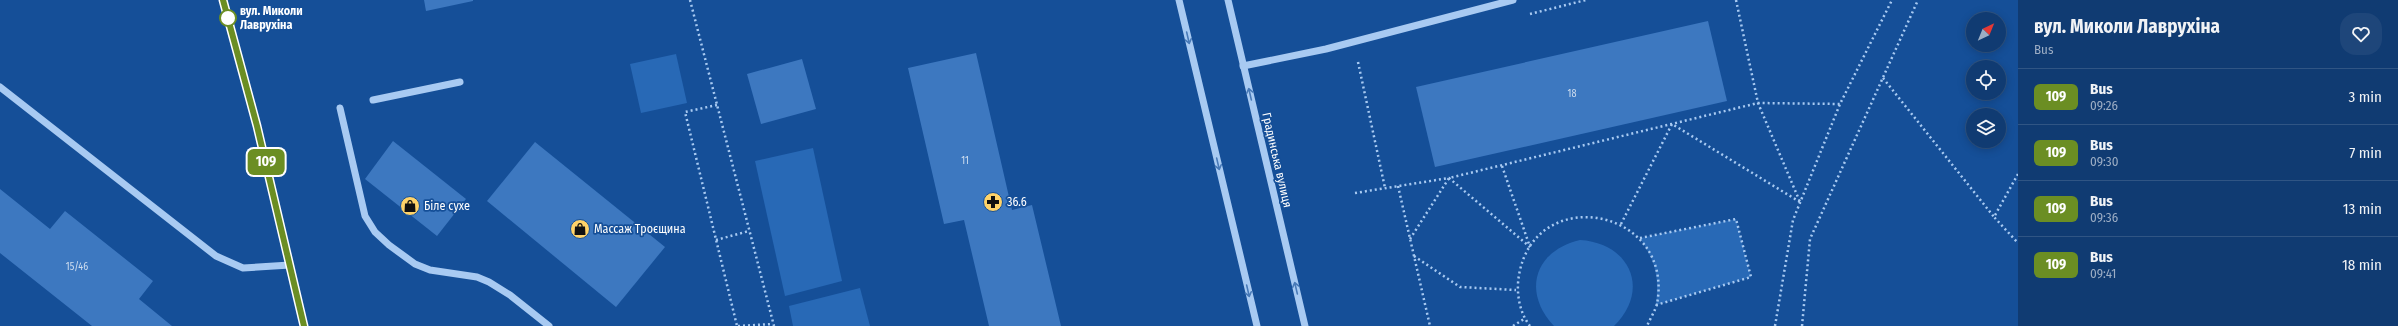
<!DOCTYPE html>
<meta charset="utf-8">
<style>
:root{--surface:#103b72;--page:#1e467a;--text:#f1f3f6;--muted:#9cadc4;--line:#305584}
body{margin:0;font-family:"Fira Sans Condensed",sans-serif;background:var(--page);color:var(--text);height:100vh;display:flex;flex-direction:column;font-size:15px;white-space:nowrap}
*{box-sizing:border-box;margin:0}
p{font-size:13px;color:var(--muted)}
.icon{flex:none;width:22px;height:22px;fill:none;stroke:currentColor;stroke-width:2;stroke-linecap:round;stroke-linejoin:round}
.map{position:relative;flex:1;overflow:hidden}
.side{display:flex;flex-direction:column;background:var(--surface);width:380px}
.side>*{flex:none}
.badge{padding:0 8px;border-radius:6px;font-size:14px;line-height:26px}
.needle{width:26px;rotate:43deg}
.fabs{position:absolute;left:1966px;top:12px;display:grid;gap:8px}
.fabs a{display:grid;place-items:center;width:40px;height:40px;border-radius:50%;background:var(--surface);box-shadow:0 2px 10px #0003,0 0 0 1px var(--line);font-size:20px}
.map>.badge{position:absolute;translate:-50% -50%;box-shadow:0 0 0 2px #fff}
.round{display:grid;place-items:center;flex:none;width:42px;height:42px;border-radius:16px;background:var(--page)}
.summary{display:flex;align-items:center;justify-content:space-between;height:68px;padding:0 16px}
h1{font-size:19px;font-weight:700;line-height:30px}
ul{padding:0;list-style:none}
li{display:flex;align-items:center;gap:12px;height:56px;padding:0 16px;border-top:1px solid var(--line)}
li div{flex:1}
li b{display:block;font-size:15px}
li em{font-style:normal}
li .badge{min-width:44px;font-weight:700;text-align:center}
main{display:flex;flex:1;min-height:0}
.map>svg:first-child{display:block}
.green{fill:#2869b6}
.building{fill:#3d78c0}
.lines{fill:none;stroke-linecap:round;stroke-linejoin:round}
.path{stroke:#a8caf2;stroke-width:2.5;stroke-dasharray:2 3;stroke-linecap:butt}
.minor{stroke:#a8caf2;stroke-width:7}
.oneway{stroke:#487ab8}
.line-casing{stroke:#fff;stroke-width:9}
.line{stroke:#6b8e23;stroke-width:6}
.stop-dot{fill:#fff;stroke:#6b8e23;stroke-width:2}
.labels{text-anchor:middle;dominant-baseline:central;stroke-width:3.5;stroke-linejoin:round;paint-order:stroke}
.number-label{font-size:10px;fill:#ceddef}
.stop-label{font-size:12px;font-weight:bold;fill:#fff;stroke:#154f98;text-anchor:start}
.street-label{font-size:12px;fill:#fff;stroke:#154f98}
.poi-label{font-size:12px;fill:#fff;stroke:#154f98;text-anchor:start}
</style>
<main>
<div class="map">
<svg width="2018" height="326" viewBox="0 0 2018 326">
<rect width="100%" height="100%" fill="#154f98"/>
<!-- green -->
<g class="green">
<path d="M676,54L687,103L641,113L630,64Z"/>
<path d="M813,148L842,281L785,296L755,161Z"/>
<path d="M1736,219L1751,277L1656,305C1659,276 1656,263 1640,238Z"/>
<path d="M1580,240C1630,243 1651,290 1614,326H1554C1522,292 1534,251 1580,240Z"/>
<path d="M860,288L870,326H793L789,306Z"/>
</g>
<!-- building -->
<g class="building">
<path d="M424,0H473V1L426,11Z"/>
<path d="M1708,21L1727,101L1435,167L1416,87Z"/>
<path d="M976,53L1012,210L1032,205L1061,326H989L964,220L944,224L908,68Z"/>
<path d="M802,59L816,109L761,124L747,74Z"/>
<path d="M393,141L466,199L437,236L365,179Z"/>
<path d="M535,142L665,247L616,307L487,201Z"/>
<path d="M0,189L50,229L65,211L153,281L139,299L172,326H92L0,253Z"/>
</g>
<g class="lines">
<!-- path -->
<g class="path">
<path d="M690,0L774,326"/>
<path d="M1736,0L1758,103L1800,202"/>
<path d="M1530,14L1586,0"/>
<path d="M1358,62L1385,188"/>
<path d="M1883,78L1994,217"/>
<path d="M717,105L685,112L737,326"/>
<path d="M1502,166L1530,247"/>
<path d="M2018,174L1994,217L2018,243"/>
<path d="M1398,186L1430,326"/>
<path d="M1355,193L1449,178L1530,247"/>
<path d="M1621,224L1672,124L1800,202"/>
<path d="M1640,238L1736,219L1751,277L1656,305"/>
<path d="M1410,239L1449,178L1758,103L1840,104"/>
<path d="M716,240L749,231"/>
<path d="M1414,256L1460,287L1516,290"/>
<path d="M738,326L773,324"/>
<path d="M1513,326L1524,319"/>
<path d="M1530,326C1519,312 1516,292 1519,275C1535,182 1675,208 1657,304C1655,311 1650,319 1647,326"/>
<path d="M1775,326L1793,220L1840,104L1892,0"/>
<path d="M1802,326L1810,239L1918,0"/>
</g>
<!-- minor -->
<g class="minor">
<path d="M223,0L257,126L304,326"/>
<path d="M1179,0L1257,326"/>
<path d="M1228,0L1305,326"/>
<path d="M1243,66L1326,49L1513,0"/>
<path d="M0,87L216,256L243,268L290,265"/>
<path d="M373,100L460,82"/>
<path d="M340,108L365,216L375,232L389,245L415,264L430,270L477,277L489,282L510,295L549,326"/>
</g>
</g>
<!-- one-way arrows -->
<defs><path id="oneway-shaft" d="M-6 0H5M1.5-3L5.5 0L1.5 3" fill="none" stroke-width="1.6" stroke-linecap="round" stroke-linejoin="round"/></defs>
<g class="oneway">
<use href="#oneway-shaft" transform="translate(1188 38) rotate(77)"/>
<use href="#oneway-shaft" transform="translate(1250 94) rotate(-103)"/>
<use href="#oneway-shaft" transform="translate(1218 164) rotate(77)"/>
<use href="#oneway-shaft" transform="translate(1296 288) rotate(-103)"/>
<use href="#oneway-shaft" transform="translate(1248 291) rotate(77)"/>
</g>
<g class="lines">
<defs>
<path id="line" d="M223,0L257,126L304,326"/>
</defs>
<!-- line casing -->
<use href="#line" class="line-casing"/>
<!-- line -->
<use href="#line" class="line"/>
</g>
<!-- icons -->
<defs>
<symbol id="pharmacy-disc" viewBox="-11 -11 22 22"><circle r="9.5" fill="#ffd369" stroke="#154f98"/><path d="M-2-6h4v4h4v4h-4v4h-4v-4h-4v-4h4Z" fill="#111"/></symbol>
<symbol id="shop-disc" viewBox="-11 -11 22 22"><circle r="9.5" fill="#ffd369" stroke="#154f98"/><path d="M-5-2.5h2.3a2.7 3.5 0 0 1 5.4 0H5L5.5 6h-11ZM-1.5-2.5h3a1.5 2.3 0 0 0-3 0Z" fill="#111"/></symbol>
</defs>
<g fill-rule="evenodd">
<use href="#pharmacy-disc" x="982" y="191" width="22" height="22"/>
<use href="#shop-disc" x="399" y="195" width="22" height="22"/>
<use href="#shop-disc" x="569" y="218" width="22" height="22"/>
</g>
<!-- markers -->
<circle class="stop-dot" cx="228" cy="18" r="8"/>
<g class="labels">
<!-- number labels -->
<g class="number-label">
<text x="1572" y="94">18</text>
<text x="965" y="161">11</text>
<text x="77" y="267">15/46</text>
</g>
<!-- stop labels -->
<g class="stop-label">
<text x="240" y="11">вул. Миколи<tspan x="240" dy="14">Лаврухіна</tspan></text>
</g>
<!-- street labels -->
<g class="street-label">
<text transform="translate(1277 160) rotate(77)">Градинська вулиця</text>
</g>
<!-- poi labels -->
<g class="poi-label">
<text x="1007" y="202">36.6</text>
<text x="424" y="206">Біле сухе</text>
<text x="594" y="229">Массаж Троєщина</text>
</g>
</g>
</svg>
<div class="fabs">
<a><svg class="needle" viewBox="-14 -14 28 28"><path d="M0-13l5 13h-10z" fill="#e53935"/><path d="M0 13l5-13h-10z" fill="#9cadc4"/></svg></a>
<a><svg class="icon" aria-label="locate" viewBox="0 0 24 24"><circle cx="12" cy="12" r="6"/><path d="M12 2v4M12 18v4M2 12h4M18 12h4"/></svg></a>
<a><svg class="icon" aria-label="layers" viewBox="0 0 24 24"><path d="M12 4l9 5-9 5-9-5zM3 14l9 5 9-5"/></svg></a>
</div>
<b class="badge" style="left:266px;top:162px;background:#6b8e23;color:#fff">109</b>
</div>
<section class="side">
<div class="summary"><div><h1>вул. Миколи Лаврухіна</h1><p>Bus</p></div><a class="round"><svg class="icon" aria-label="heart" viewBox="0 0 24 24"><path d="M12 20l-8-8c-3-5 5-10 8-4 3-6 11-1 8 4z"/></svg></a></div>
<ul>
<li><span class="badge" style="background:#6b8e23;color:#fff">109</span><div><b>Bus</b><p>09:26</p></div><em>3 min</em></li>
<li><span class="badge" style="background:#6b8e23;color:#fff">109</span><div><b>Bus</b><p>09:30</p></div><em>7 min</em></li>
<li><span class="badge" style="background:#6b8e23;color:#fff">109</span><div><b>Bus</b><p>09:36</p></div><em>13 min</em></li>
<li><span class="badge" style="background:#6b8e23;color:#fff">109</span><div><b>Bus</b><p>09:41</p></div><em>18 min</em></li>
</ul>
</section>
</main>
